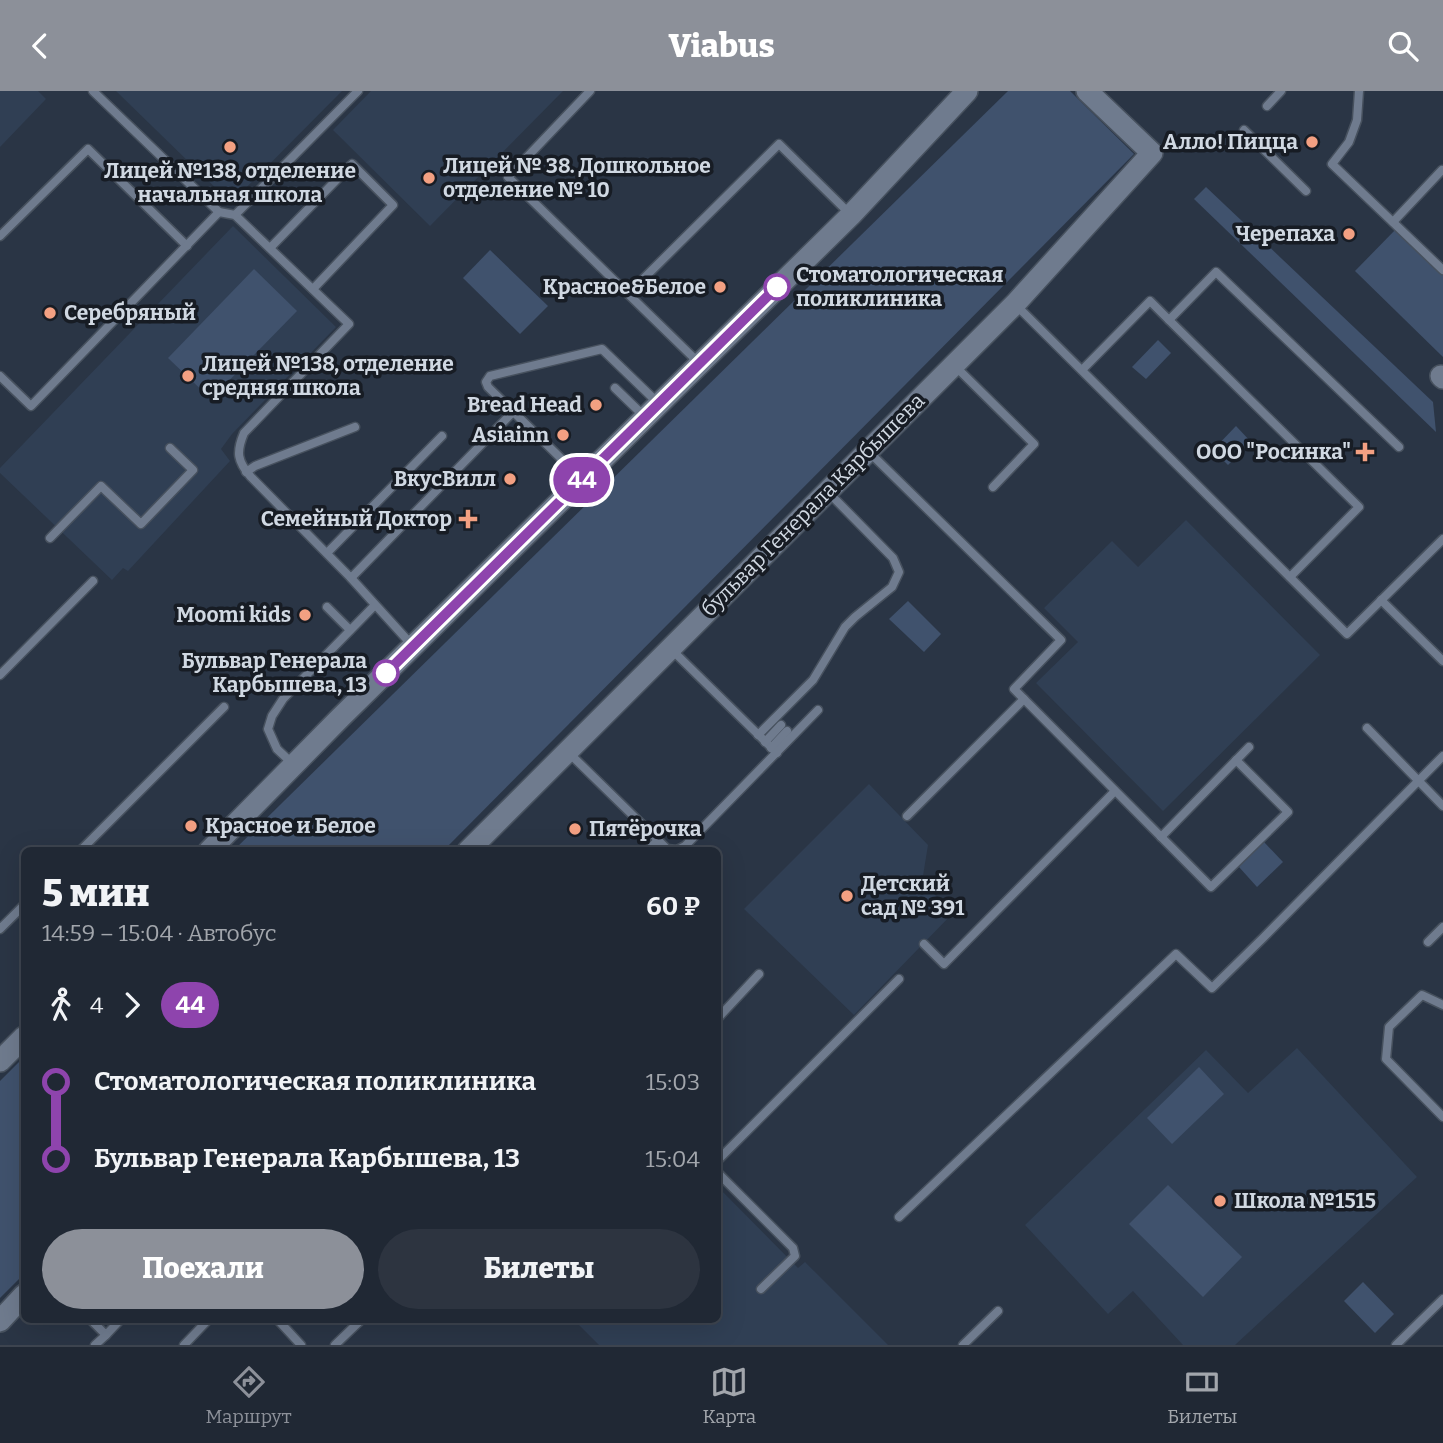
<!DOCTYPE html>
<html lang="ru">
<meta charset="utf-8">
<style>
:root{--surface:#202834;--page:#2d3440;--text:#f1f3f6;--muted:#a2a6ac;--line:#3d444f;--accent:#8c9099}
body{margin:0;font-family:Bitter,serif;background:var(--page);color:var(--text);height:100vh;display:flex;flex-direction:column;font-size:26px;white-space:nowrap}
*{box-sizing:border-box;margin:0}
p{font-size:23px;color:var(--muted)}
.icon{flex:none;width:38px;height:38px;fill:none;stroke:currentColor;stroke-width:2;stroke-linecap:round;stroke-linejoin:round}
.map{position:relative;flex:1;overflow:hidden}
.panel{position:absolute;left:21px;top:756px;width:700px;height:476px;display:flex;flex-direction:column;background:var(--surface);border-radius:10px;box-shadow:0 7px 28px #0002,0 0 0 2px var(--line)}
.panel>*{flex:none}
.badge{padding:0 14px;border-radius:23px;font-size:24px;line-height:46px}
.map>.badge{position:absolute;translate:-50% -50%;box-shadow:0 0 0 4px #fff}
.legs{display:flex;align-items:center;gap:10px;height:77px;padding:0 21px;font-size:23px}
.legs p{margin-inline-start:auto}
.summary{display:flex;align-items:center;justify-content:space-between;height:119px;padding:0 21px}
h1{font-size:38px;font-weight:800;line-height:52px}
.button{display:flex;gap:14px;margin-top:auto;padding:14px 21px}
.button a{flex:1;height:80px;border-radius:42px;background:var(--accent);color:#fff;font-size:28px;font-weight:800;line-height:80px;text-align:center}
.button a+a{background:var(--page);color:var(--text)}
ul{padding:0 21px;list-style:none}
li{display:flex;align-items:center;gap:24px;height:77px;font-size:26px}
li i{display:grid;place-items:center;width:10px;height:100%;margin:0 9px;background:currentColor}
li i::after{content:'';width:18px;height:18px;margin:-9px;border:5px solid;border-radius:50%;background:var(--surface)}
li p{margin-inline-start:auto}
li:first-child i{background:linear-gradient(#0000 50%,currentColor 0)}
li:last-child i{background:linear-gradient(currentColor 50%,#0000 0)}
header{display:flex;justify-content:space-between;align-items:center;height:91px;padding:0 21px;background:var(--accent);color:#fff;font-size:32px;font-weight:800}
.tab-bar{display:flex;justify-content:space-around;align-items:center;height:98px;border-top:2px solid var(--line);background:var(--surface);font-size:19px;color:var(--muted)}
.tab-bar a{display:grid;justify-items:center;gap:4px}
.tab-bar .active{color:var(--accent)}
.map>svg:first-child{display:block}
.built{fill:#303f54}
.green{fill:#40526d}
.lines{fill:none;stroke-linecap:round;stroke-linejoin:round}
.service-casing{stroke:#47515e;stroke-width:11}
.tertiary-casing{stroke:#47515e;stroke-width:24}
.service{stroke:#6f7b8e;stroke-width:8}
.tertiary{stroke:#6f7b8e;stroke-width:21}
.line-1-casing{stroke:#fff;stroke-width:16}
.line-1{stroke:#8e44ad;stroke-width:10}
.poi-dot{fill:#f3a082;stroke:#171c24;stroke-width:2.5}
.stop-1-dot{fill:#fff;stroke:#8e44ad;stroke-width:3.5}
.labels{text-anchor:middle;dominant-baseline:central;stroke-width:7;stroke-linejoin:round;paint-order:stroke}
.poi-label{font-size:21px;font-weight:bold;fill:#d0d8e2;stroke:#171c24;text-anchor:end}
.stop-label{font-size:21px;font-weight:bold;fill:#d0d8e2;stroke:#171c24;text-anchor:start}
.street-label{font-size:21px;fill:#d0d8e2;stroke:#171c24}
</style>
<header><svg class="icon" aria-label="back" viewBox="0 0 24 24"><path d="M15 5l-7 7 7 7"/></svg>Viabus<svg class="icon" aria-label="search" viewBox="0 0 24 24"><circle cx="10" cy="10" r="6"/><path d="M15 15l6 6"/></svg></header>
<div class="map">
<svg width="1443" height="1254" viewBox="0 0 1443 1254">
<rect width="100%" height="100%" fill="#2a3545"/>
<!-- built -->
<g class="built">
<path d="M0,0H38L46,8L0,56Z"/>
<path d="M116,0H342L231,112Z"/>
<path d="M371,0H563L430,135L333,39Z"/>
<path d="M233,135L336,236L232,343L221,358L230,370L128,480L123,477L112,489L0,382V377Z"/>
<path d="M1186,429L1320,564L1163,720L1036,592L1078,551L1044,517L1112,450L1138,476Z"/>
<path d="M869,693L928,754L922,791L953,822L854,924L744,818Z"/>
<path d="M1297,957L1417,1086L1235,1254H1183L1133,1200L1108,1223L1025,1134L1206,959L1248,1002Z"/>
<path d="M718,1096L798,1177L805,1171L888,1254H599L574,1229L718,1228Z"/>
</g>
<!-- green -->
<g class="green">
<path d="M1008,0H1070L1134,63L444,759H234Z"/>
<path d="M1206,96L1433,311L1436,341L1194,108Z"/>
<path d="M1398,136L1443,179V266L1355,180Z"/>
<path d="M490,159L548,215L520,243L463,187Z"/>
<path d="M254,178L297,220L211,308L168,267Z"/>
<path d="M1158,249L1171,262L1146,288L1132,276Z"/>
<path d="M1236,335L1251,351L1228,374L1213,359Z"/>
<path d="M908,510L941,543L924,561L889,528Z"/>
<path d="M1264,751L1283,771L1257,796L1239,776Z"/>
<path d="M24,966V1183L0,1207V990Z"/>
<path d="M1199,976L1224,1003L1172,1053L1147,1027Z"/>
<path d="M1168,1094L1242,1166L1203,1206L1129,1133Z"/>
<path d="M1363,1191L1394,1223L1375,1242L1344,1210Z"/>
</g>
<g class="lines">
<defs>
<g id="service">
<path d="M93,0L219,121L235,124L349,233L244,342C236,361 237,370 251,386L351,487L411,553"/>
<path d="M590,0L508,86L699,272"/>
<path d="M1359,0L1357,29L1349,51L1332,73L1443,179"/>
<path d="M1267,15L1281,0"/>
<path d="M1244,39L1306,100"/>
<path d="M235,124L358,0"/>
<path d="M1393,131L1442,79"/>
<path d="M0,145L88,58L187,155"/>
<path d="M270,157L352,73L393,114L313,198"/>
<path d="M628,203L779,53L851,124"/>
<path d="M1015,213L1347,543L1443,448"/>
<path d="M1169,229L1359,416L1290,486"/>
<path d="M956,276L1034,353L993,396"/>
<path d="M1082,279L1150,210L1169,229L1216,181L1399,356"/>
<path d="M0,285L31,315L219,121"/>
<path d="M615,297L645,326"/>
<path d="M868,360L1061,549L1014,598L1211,796L1288,721L1236,669"/>
<path d="M246,381L255,375L355,336"/>
<path d="M580,386L488,296L486,291L490,285L602,258L657,311"/>
<path d="M50,447L101,395L141,433L193,379L170,357"/>
<path d="M327,462L442,345"/>
<path d="M351,487L513,321"/>
<path d="M1381,509L1443,570"/>
<path d="M327,516L350,539"/>
<path d="M672,559L777,662"/>
<path d="M0,584L93,490"/>
<path d="M1367,637L1443,715"/>
<path d="M758,644L813,589L845,536L855,526L892,496L899,481L893,467L828,401"/>
<path d="M765,651L781,634"/>
<path d="M771,657L787,640"/>
<path d="M567,660L658,749"/>
<path d="M294,674L277,658L268,638L272,625L283,608L375,514"/>
<path d="M907,725L1024,608"/>
<path d="M1161,746L1249,656"/>
<path d="M80,760L224,616"/>
<path d="M647,760L658,749L667,758L677,759L685,755L818,619"/>
<path d="M0,838L24,814"/>
<path d="M1428,851L1443,836"/>
<path d="M924,853L944,873L1115,700"/>
<path d="M1443,914L1422,904L1389,936L1386,968L1443,1026"/>
<path d="M718,927L759,883"/>
<path d="M718,1069L899,888"/>
<path d="M718,1082L793,1157L795,1165L761,1198"/>
<path d="M899,1126L1176,863L1212,897L1263,847L1443,665"/>
<path d="M90,1228L106,1244L121,1228"/>
<path d="M277,1228L301,1254"/>
<path d="M95,1254L106,1244"/>
<path d="M184,1254L209,1228"/>
<path d="M335,1254L362,1228"/>
<path d="M963,1254L998,1220"/>
<path d="M1396,1254L1443,1208"/>
</g>
<g id="tertiary">
<path d="M1441,285L1443,287"/>
<path d="M209,760L340,627L851,124L967,0"/>
<path d="M468,760L1015,213L1152,62L1087,0"/>
<path d="M0,970L24,946"/>
<path d="M0,1230L24,1204"/>
</g>
</defs>
<!-- service casing -->
<use href="#service" class="service-casing"/>
<!-- tertiary casing -->
<use href="#tertiary" class="tertiary-casing"/>
<!-- service -->
<use href="#service" class="service"/>
<!-- tertiary -->
<use href="#tertiary" class="tertiary"/>
</g>
<g class="lines">
<defs>
<path id="line-1" d="M386,582L777,196"/>
</defs>
<!-- line-1 casing -->
<use href="#line-1" class="line-1-casing"/>
<!-- line-1 -->
<use href="#line-1" class="line-1"/>
</g>
<!-- markers -->
<g class="poi-dot">
<circle cx="1312" cy="51" r="7"/>
<circle cx="230" cy="56" r="7"/>
<circle cx="429" cy="87" r="7"/>
<circle cx="1349" cy="143" r="7"/>
<circle cx="720" cy="196" r="7"/>
<circle cx="50" cy="222" r="7"/>
<circle cx="188" cy="285" r="7"/>
<circle cx="596" cy="314" r="7"/>
<circle cx="563" cy="344" r="7"/>
<path d="M1361.5 350.5h7v7h7v7h-7v7h-7v-7h-7v-7h7z"/>
<circle cx="510" cy="388" r="7"/>
<path d="M464.5 417.5h7v7h7v7h-7v7h-7v-7h-7v-7h7z"/>
<circle cx="305" cy="524" r="7"/>
<circle cx="191" cy="735" r="7"/>
<circle cx="575" cy="738" r="7"/>
<circle cx="847" cy="805" r="7"/>
<circle cx="1220" cy="1110" r="7"/>
</g>
<g class="stop-1-dot">
<circle cx="777" cy="196" r="12"/>
<circle cx="386" cy="582" r="12"/>
</g>
<g class="labels">
<!-- poi labels -->
<g class="poi-label">
<text x="1298" y="51">Алло! Пицца</text>
<text x="443" y="75" text-anchor="start">Лицей № 38. Дошкольное<tspan x="443" dy="24">отделение № 10</tspan></text>
<text x="230" y="80" text-anchor="middle">Лицей №138, отделение<tspan x="230" dy="24">начальная школа</tspan></text>
<text x="1335" y="143">Черепаха</text>
<text x="706" y="196">Красное&amp;Белое</text>
<text x="64" y="222" text-anchor="start">Серебряный</text>
<text x="202" y="273" text-anchor="start">Лицей №138, отделение<tspan x="202" dy="24">средняя школа</tspan></text>
<text x="582" y="314">Bread Head</text>
<text x="549" y="344">Asiainn</text>
<text x="1351" y="361">ООО "Росинка"</text>
<text x="496" y="388">ВкусВилл</text>
<text x="452" y="428">Семейный Доктор</text>
<text x="291" y="524">Moomi kids</text>
<text x="205" y="735" text-anchor="start">Красное и Белое</text>
<text x="589" y="738" text-anchor="start">Пятёрочка</text>
<text x="861" y="793" text-anchor="start">Детский<tspan x="861" dy="24">сад № 391</tspan></text>
<text x="1234" y="1110" text-anchor="start">Школа №1515</text>
</g>
<!-- stop labels -->
<g class="stop-label">
<text x="796" y="184">Стоматологическая<tspan x="796" dy="24">поликлиника</tspan></text>
<text x="367" y="570" text-anchor="end">Бульвар Генерала<tspan x="367" dy="24">Карбышева, 13</tspan></text>
</g>
<!-- street labels -->
<g class="street-label">
<text transform="translate(813 414) rotate(-45)">бульвар Генерала Карбышева</text>
</g>
</g>
</svg>
<b class="badge" style="left:582px;top:389px;background:#8e44ad;color:#fff">44</b>
<section class="panel">
<div class="summary"><div><h1>5 мин</h1><p>14:59 – 15:04 · Автобус</p></div><b>60 ₽</b></div>
<div class="legs"><svg class="icon" aria-label="walk" viewBox="0 0 24 24"><circle cx="13" cy="4" r="2"/><path d="M13 8l-2 6 4 7M11 14l-3 7M7 12l3-4h3l4 4"/></svg>4<svg class="icon" aria-label="forward" viewBox="0 0 24 24"><path d="M9 5l7 7-7 7"/></svg><b class="badge" style="background:#8e44ad;color:#fff">44</b></div>
<ul>
<li><i style="color:#8e44ad"></i><b>Стоматологическая поликлиника</b><p>15:03</p></li>
<li><i style="color:#8e44ad"></i><b>Бульвар Генерала Карбышева, 13</b><p>15:04</p></li>
</ul>
<div class="button"><a>Поехали</a><a>Билеты</a></div>
</section>
</div>
<nav class="tab-bar">
<a class="active"><svg class="icon" aria-label="directions" viewBox="0 0 24 24"><path d="M12 3l9 9-9 9-9-9zM9 14v-3h6M13 9l2 2-2 2"/></svg>Маршрут</a>
<a><svg class="icon" aria-label="map" viewBox="0 0 24 24"><path d="M3 6l6-2 6 2 6-2v14l-6 2-6-2-6 2zM9 4v14M15 6v14"/></svg>Карта</a>
<a><svg class="icon" aria-label="tickets" viewBox="0 0 24 24"><path d="M3 7h18v10H3zM15 7v10"/></svg>Билеты</a>
</nav>
